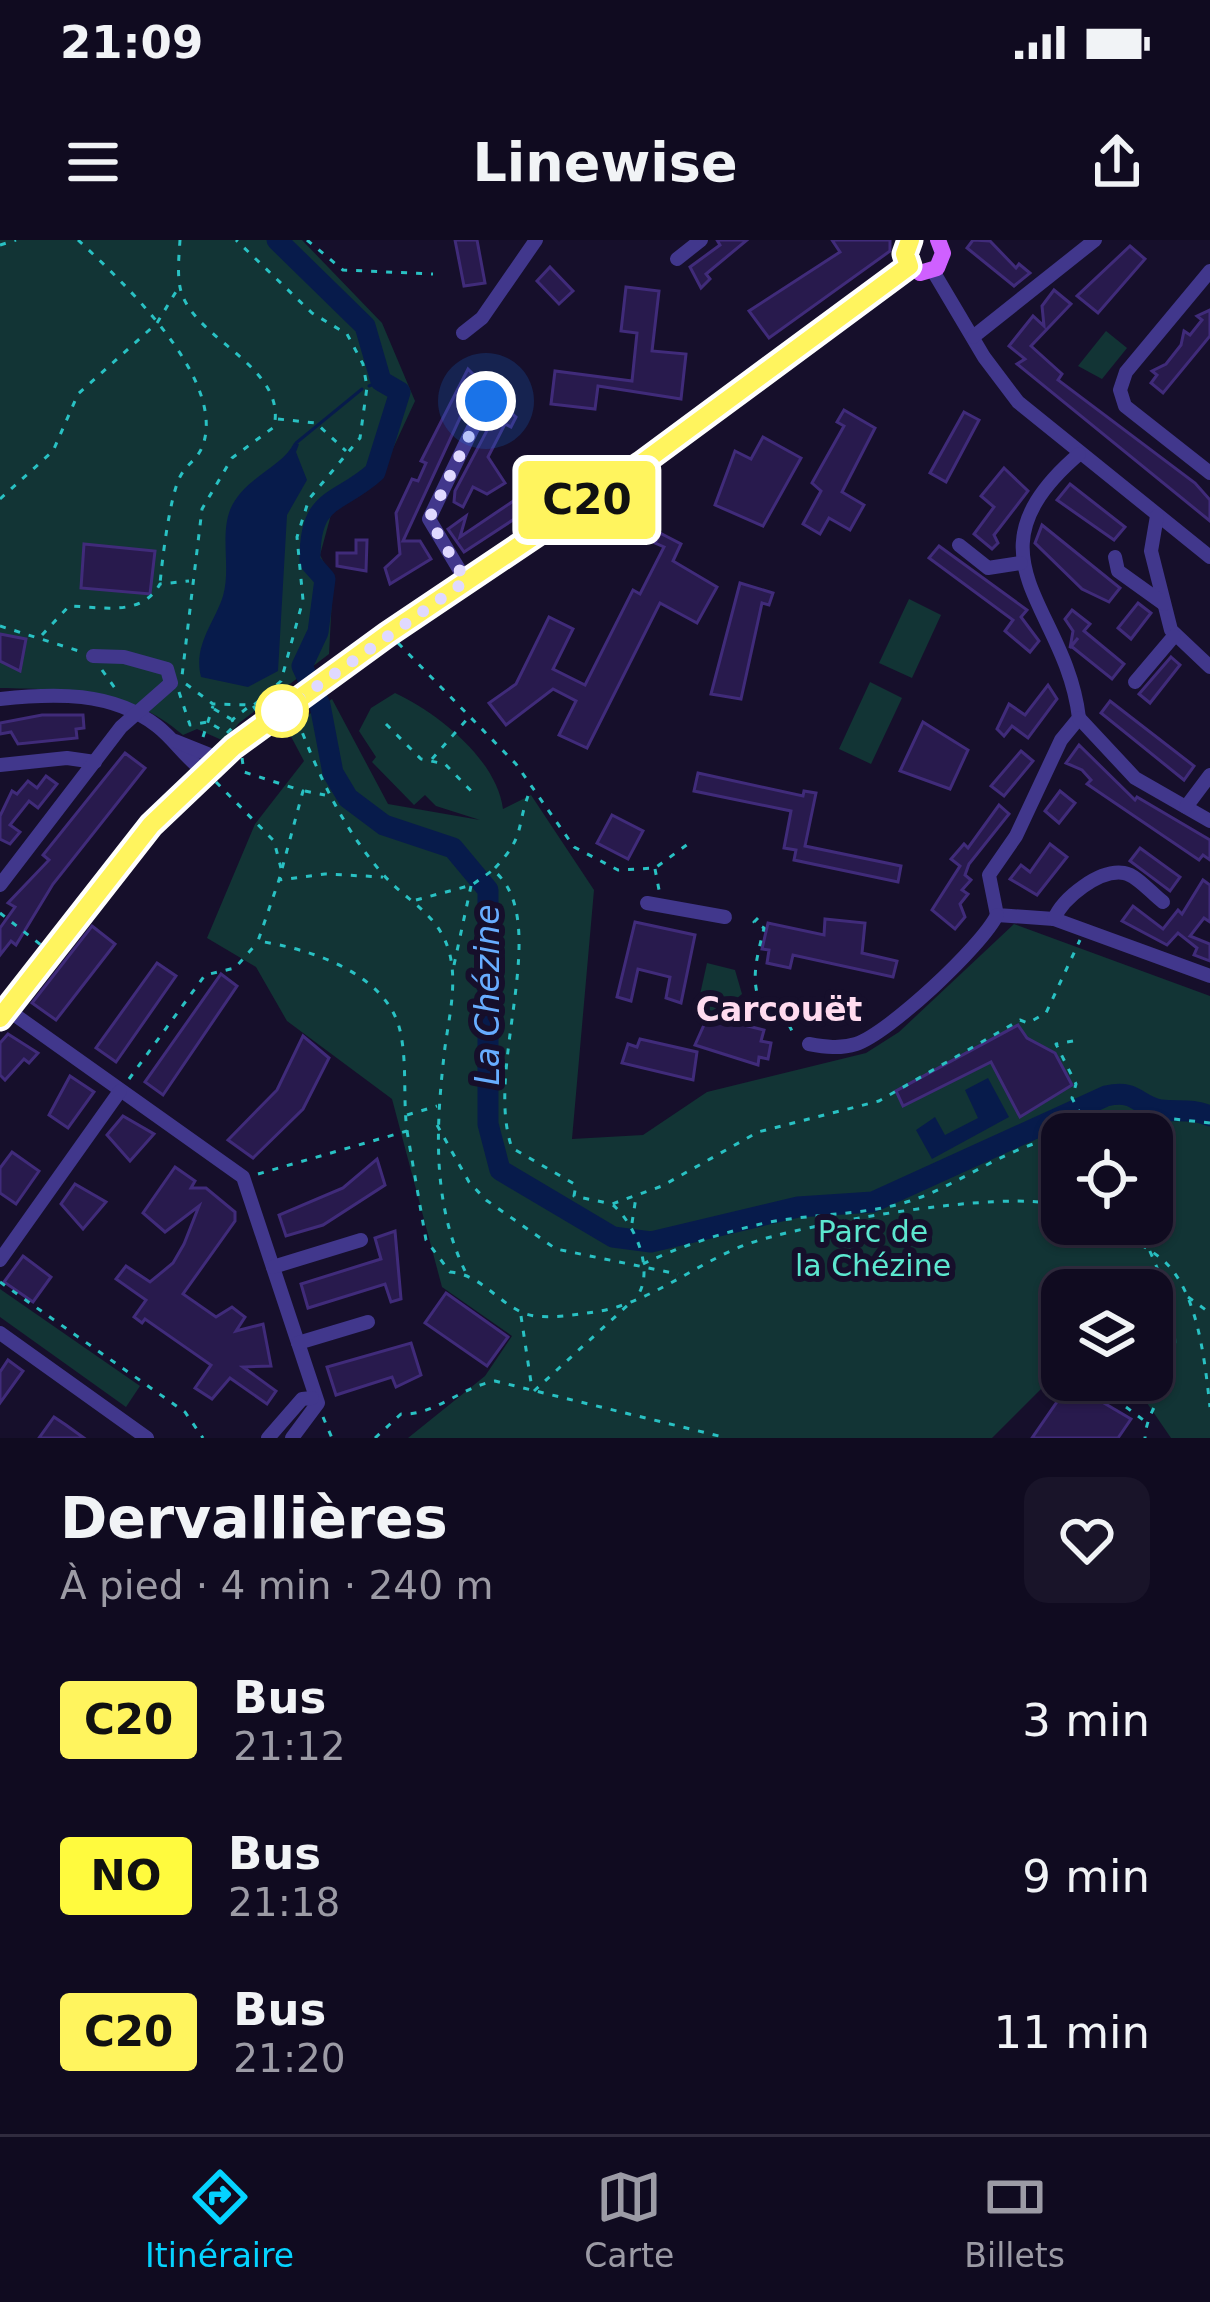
<!DOCTYPE html>
<html lang="fr">
<meta charset="utf-8">
<style>
:root{--surface:#100b20;--page:#191429;--text:#f1f3f6;--muted:#9c9ba5;--line:#302b3e;--accent:#05d3ff}
body{margin:0;font-family:"DejaVu Sans",sans-serif;background:var(--page);color:var(--text);height:100vh;display:flex;flex-direction:column;font-size:45px;white-space:nowrap}
*{box-sizing:border-box;margin:0}
p{font-size:39px;color:var(--muted)}
.icon{flex:none;width:66px;height:66px;fill:none;stroke:currentColor;stroke-width:2;stroke-linecap:round;stroke-linejoin:round}
.map{position:relative;height:1198px;overflow:hidden}
.side{display:flex;flex-direction:column;background:var(--surface);flex:1}
.side>*{flex:none}
.badge{padding:0 24px;border-radius:9px;font-size:42px;line-height:78px}
.fabs{position:absolute;left:1041px;top:873px;display:grid;gap:24px}
.fabs a{display:grid;place-items:center;width:132px;height:132px;border-radius:24px;background:var(--surface);box-shadow:0 3px 9px #0004,0 0 0 3px var(--line);font-size:60px}
.you{position:absolute;width:60px;height:60px;margin:-30px;border:9px solid #fff;border-radius:50%;background:#1a73e8;box-shadow:0 0 0 18px #1a73e833}
.map>.badge{position:absolute;translate:-50% -50%;box-shadow:0 0 0 6px #fff}
.round{display:grid;place-items:center;flex:none;width:126px;height:126px;border-radius:24px;background:var(--page)}
.headline{display:flex;align-items:center;justify-content:space-between;height:204px;padding:0 60px}
h1{font-size:57px;font-weight:600;line-height:90px}
ul{padding:0;list-style:none}
li{display:flex;align-items:center;gap:36px;height:156px;padding:0 60px}
li div{flex:1}
li b{display:block;font-size:45px}
li em{font-style:normal}
li .badge{min-width:132px;font-weight:700;text-align:center}
.status{display:flex;justify-content:space-between;align-items:center;height:84px;padding:0 60px;background:var(--surface);direction:ltr}
.status svg{height:33px;fill:currentColor}
header{display:flex;justify-content:space-between;align-items:center;height:156px;padding:0 60px;background:var(--surface);font-size:54px;font-weight:600}
.tabs{display:flex;justify-content:space-around;align-items:center;height:168px;border-top:3px solid var(--line);background:var(--surface);font-size:33px;color:var(--muted)}
.tabs a{display:grid;justify-items:center;gap:6px}
.tabs .on{color:var(--accent)}
.map>svg:first-child{display:block}
.green{fill:#123435;fill-rule:evenodd}
.water{fill:#071b4b}
.lines{fill:none;stroke-linecap:round;stroke-linejoin:round}
.stream{stroke:#071b4b;stroke-width:3}
.river{stroke:#071b4b;stroke-width:21}
.building{fill:#281a4d;stroke:#402b7a;stroke-width:3}
.path{stroke:#29c1c3;stroke-width:3;stroke-dasharray:6 9;stroke-linecap:butt}
.minor{stroke:#41378c;stroke-width:14}
.major{stroke:#cf60ff;stroke-width:16}
.line-casing{stroke:#fff;stroke-width:27}
.line{stroke:#fff45e;stroke-width:18}
.walk{stroke:#e0d9ff;stroke-width:12;stroke-dasharray:0 21.6}
.stop-dot{fill:#fff;stroke:#fff45e;stroke-width:6}
.labels{text-anchor:middle;dominant-baseline:central;stroke-width:12;stroke-linejoin:round;paint-order:stroke}
.park-label{font-size:30px;fill:#5ce7cf;stroke:#160f2b}
.water-label{font-size:33px;font-style:italic;fill:#67adff;stroke:#160f2b}
.neighbourhood-label{font-size:33px;font-weight:bold;fill:#ffdbef;stroke:#160f2b}
</style>
<div class="status"><b>21:09</b><svg viewBox="0 0 49 12"><path d="M0 12V9h3v3zM5 12V6h3v6zM10 12V3h3v9zM15 12V0h3v12zM26 1h20v11H26zM47 4h2v5h-2z"/></svg></div>
<header><svg class="icon" aria-label="menu" viewBox="0 0 24 24"><path d="M4 6h16M4 12h16M4 18h16"/></svg>Linewise<svg class="icon" aria-label="share" viewBox="0 0 24 24"><path d="M12 15V3M7 8l5-5 5 5M5 13v7h14v-7"/></svg></header>
<div class="map">
<svg width="1210" height="1198" viewBox="0 0 1210 1198">
<rect width="100%" height="100%" fill="#160f2b"/>
<!-- green -->
<g class="green">
<path d="M0,0H302L382,83L415,161L377,243L332,271L320,315L333,340L329,414L239,483L224,501L197,489L183,495C127,447 70,450 0,448Z"/>
<path d="M1106,91L1127,108L1102,139L1078,126Z"/>
<path d="M909,359L941,375L912,438L879,423Z"/>
<path d="M870,442L902,458L871,524L839,509Z"/>
<path d="M395,453C438,473 497,520 503,569L531,555L594,650L572,899L643,895L707,852L866,813L899,792L1014,684L1210,756V1198H1171L1147,1163L1100,1140H1152V1050H1062V1137L1052,1138L992,1198H408L485,1136L512,1096L442,1047L392,859L287,781L256,727L207,698L255,584L304,521L287,489L332,459L388,564L480,580L436,566L425,555L414,565L372,522L376,517L359,491L371,468ZM1062,894H1152V984H1062Z"/>
<path d="M707,723L735,730L742,754L719,773L697,768Z"/>
<path d="M0,1049L140,1146L126,1167L0,1077Z"/>
</g>
<!-- water -->
<g class="water">
<path d="M294,203L299,204L296,212L307,240L287,275L278,431L248,447L201,437C193,405 214,384 223,356C231,328 220,297 230,270C244,237 283,227 294,203Z"/>
<path d="M988,838L1009,877L932,919L916,890L935,877L945,895L978,878L965,850Z"/>
</g>
<g class="lines">
<!-- stream -->
<g class="stream">
<path d="M369,146L381,141"/>
<path d="M296,203L362,149"/>
</g>
<!-- river -->
<path class="river" d="M277,0L365,86L381,141L400,152L375,232C337,266 309,255 310,322L325,339L318,392L302,426L320,465L333,533L348,558L384,585L453,608L488,650V884L500,930L613,997L651,1002L798,967L873,962L1106,856C1138,849 1136,866 1161,870C1179,872 1192,868 1210,876"/>
</g>
<!-- building -->
<g class="building">
<path d="M455,0H477L485,43L464,46Z"/>
<path d="M717,0H747L706,34L710,39L701,48L690,27L720,5Z"/>
<path d="M832,0H890V11L769,98L749,71L840,12Z"/>
<path d="M973,0L990,1L1016,28L1019,24L1030,33L1014,46L967,8Z"/>
<path d="M1130,6L1145,19L1098,73L1077,56Z"/>
<path d="M550,27L573,51L559,64L537,41Z"/>
<path d="M626,47L659,51L652,111L686,114L681,159L598,146L595,169L551,164L555,131L632,141L637,93L621,91Z"/>
<path d="M1054,50L1071,64L1031,106L1062,134L1058,140L1195,243L1210,260V281L1017,124L1025,119L1009,106L1033,76L1044,86L1042,66Z"/>
<path d="M1210,70V96L1163,153L1151,143L1157,135L1152,131L1166,124L1181,105L1184,91L1190,95L1202,80L1197,76Z"/>
<path d="M468,129L478,139L403,301H420L431,319L390,344L385,328L400,314L396,273L412,239L418,241L426,223L421,221Z"/>
<path d="M501,164L516,177L511,187L505,184L488,217L505,243L487,254L473,247L463,267L454,262L455,251Z"/>
<path d="M844,170L875,188L842,252L864,265L850,290L829,278L820,294L803,284L821,251L812,243L844,186L837,182Z"/>
<path d="M964,172L979,180L946,242L930,233Z"/>
<path d="M763,197L801,218L763,286L715,265L735,211L751,219Z"/>
<path d="M571,222L583,234L464,312L448,289L466,276L460,297Z"/>
<path d="M1004,228L1028,251L994,295L998,303L992,309L974,294L994,267L981,256Z"/>
<path d="M1070,244L1125,287L1114,300L1057,260Z"/>
<path d="M1042,285L1120,348L1109,362L1082,349L1035,303Z"/>
<path d="M660,293L681,304L673,321L717,347L697,383L660,363L587,508L559,495L576,461L553,449L506,485L489,463L516,444L549,377L573,389L553,429L585,445L633,350L640,354L664,307L655,303Z"/>
<path d="M356,300H367L366,331L337,326V313H356Z"/>
<path d="M84,304L155,311L150,354L81,348Z"/>
<path d="M939,306L1027,370L1021,377L1039,401L1030,412L1005,391L1013,380L929,318Z"/>
<path d="M740,343L773,353L769,365L762,363L741,459L711,454Z"/>
<path d="M1138,363L1151,373L1131,399L1118,388Z"/>
<path d="M1072,370L1090,384L1084,391L1124,424L1112,439L1071,406L1078,398L1070,408L1073,391L1065,379Z"/>
<path d="M0,394L26,399L20,431L0,421Z"/>
<path d="M1171,417L1180,425L1150,463L1139,454Z"/>
<path d="M1048,445L1057,459L1028,498L1012,486L1004,496L997,489L1009,464L1025,475Z"/>
<path d="M1110,461L1194,526L1184,540L1101,473Z"/>
<path d="M42,475H83L84,488L76,489L77,498L18,504L11,492L0,494V483Z"/>
<path d="M923,482L968,510L950,549L900,531Z"/>
<path d="M1079,505L1135,560L1137,557L1210,600V620L1203,615L1199,620L1087,544L1091,540L1082,530L1066,523Z"/>
<path d="M1021,511L1033,521L1004,556L991,546Z"/>
<path d="M125,513L145,528L53,644L16,705L11,701L0,715V688L15,667L8,663L49,620L43,615Z"/>
<path d="M698,533L803,556L804,551L816,553L805,606L901,626L898,642L794,620L796,610L784,608L791,571L694,551Z"/>
<path d="M46,536L57,544L38,568L29,561L10,585L20,592L10,604L0,599V576L12,551L17,554L28,541L37,548Z"/>
<path d="M1060,551L1075,563L1059,583L1045,571Z"/>
<path d="M999,565L1009,574L969,624L965,635L971,640L962,650L968,654L960,664L965,677L955,689L932,670L960,626L951,619L964,604L968,608Z"/>
<path d="M612,575L643,591L628,619L597,603Z"/>
<path d="M1050,604L1067,617L1037,655L1010,639L1021,625L1030,632Z"/>
<path d="M1140,608L1180,637L1170,651L1130,621Z"/>
<path d="M1203,640L1210,645V682L1204,678L1190,696L1210,704V721L1194,715L1197,708L1178,693L1167,705L1122,681L1133,666L1163,689L1178,670L1182,674Z"/>
<path d="M825,679L865,683L862,713L897,721L893,737L793,715L790,728L767,723L769,710L762,709L768,683L824,695Z"/>
<path d="M635,682L695,695L681,763L666,758L670,737L638,729L631,761L617,757Z"/>
<path d="M92,686L115,704L56,780L32,763Z"/>
<path d="M157,723L176,736L116,822L96,808Z"/>
<path d="M221,734L237,746L163,855L145,842Z"/>
<path d="M708,776L764,790L761,801L771,803L768,819L759,817L758,825L695,805Z"/>
<path d="M1018,785L1027,798L1055,813L1072,845L1020,877L991,822L903,866L896,851Z"/>
<path d="M8,794L38,813L29,823L24,819L5,840L0,835V803Z"/>
<path d="M303,796L329,818L303,869L253,918L228,900L277,850Z"/>
<path d="M640,799L697,812L693,840L622,823L628,804L637,807Z"/>
<path d="M70,836L94,852L68,888L49,875Z"/>
<path d="M123,876L154,894L130,921L107,895Z"/>
<path d="M12,912L39,931L16,964L0,953V928Z"/>
<path d="M377,919L385,945L323,985L286,996L279,975L343,948Z"/>
<path d="M175,927L195,941L191,948H206L235,972V981L183,1054L216,1077L232,1067L245,1077L236,1091L263,1084L271,1126L243,1127L276,1151L267,1164L230,1138L212,1159L195,1148L211,1125L145,1079L142,1083L134,1077L146,1060L116,1039L126,1026L150,1042L173,1023L184,1004L199,966L165,992L143,973Z"/>
<path d="M75,944L106,962L83,989L61,964Z"/>
<path d="M395,991L401,1059L391,1062L385,1044L308,1068L301,1044L381,1019L375,998Z"/>
<path d="M23,1016L51,1037L33,1062L4,1042Z"/>
<path d="M446,1053L508,1097L487,1126L425,1083Z"/>
<path d="M411,1103L421,1135L396,1147L392,1137L336,1155L327,1127Z"/>
<path d="M8,1120L23,1131L0,1163V1132Z"/>
<path d="M1070,1143L1131,1179L1118,1198H1032Z"/>
<path d="M54,1177L66,1185L84,1198H39Z"/>
</g>
<g class="lines">
<!-- path -->
<g class="path">
<path d="M78,0C122,41 226,138 203,205C198,219 188,223 181,235C170,253 162,321 160,344"/>
<path d="M180,0C179,17 176,41 183,57C203,103 287,129 274,187L232,218L202,269L182,436"/>
<path d="M307,0L343,30L433,34"/>
<path d="M0,5L16,0"/>
<path d="M278,179L316,183L346,211"/>
<path d="M0,259L53,211L78,154L157,83L180,45"/>
<path d="M0,386L82,412"/>
<path d="M42,395L69,366C102,367 142,377 160,344L189,341"/>
<path d="M398,403L516,524L574,607L618,630L655,628L688,604"/>
<path d="M102,430L117,451"/>
<path d="M186,444L213,464L254,465L281,441L303,360L297,297L309,259L360,198L367,147L363,124L347,94L312,73L236,0"/>
<path d="M179,452L190,485L208,482L227,493L235,485L232,480L252,464L258,473"/>
<path d="M214,469L231,479"/>
<path d="M297,479C319,536 341,585 381,632C406,662 440,673 450,715C457,745 449,778 445,807C436,884 431,962 466,1033"/>
<path d="M386,484L421,519L445,524L475,555"/>
<path d="M203,497L213,466"/>
<path d="M242,518L244,532L303,551L279,640"/>
<path d="M432,519L469,477"/>
<path d="M216,542L274,601L281,628"/>
<path d="M305,551L325,555"/>
<path d="M495,628C527,594 515,587 531,548"/>
<path d="M655,629L660,655"/>
<path d="M416,660L472,645L493,630C555,680 483,827 512,908L576,945L574,956L612,964L662,946L758,892L879,861L1020,780L1028,783L1046,773L1080,700"/>
<path d="M0,673L41,705"/>
<path d="M758,678L754,682L764,688C757,718 747,747 767,774L784,775L792,791"/>
<path d="M454,725L471,646"/>
<path d="M1073,801L1056,804L1076,844L1072,858L1091,894"/>
<path d="M129,839L205,735L235,728L257,703"/>
<path d="M407,875L437,866"/>
<path d="M437,885L469,942L486,960L556,1009L678,1034"/>
<path d="M407,891L426,1000L450,1032C479,1034 496,1060 521,1072C539,1081 574,1075 594,1072C647,1065 695,1024 745,1005C800,984 1009,948 1062,966"/>
<path d="M1074,894L1121,873L1210,883"/>
<path d="M258,934L407,891C403,860 407,826 401,795C390,734 311,709 258,701L279,640L325,634L383,637"/>
<path d="M1046,959L1062,931"/>
<path d="M613,965C635,984 656,1032 636,1058"/>
<path d="M632,983L636,957"/>
<path d="M1101,984C1121,995 1150,1007 1166,1023C1199,1056 1205,1124 1210,1167"/>
<path d="M1137,984C1158,1027 1187,1088 1169,1137C1161,1158 1146,1175 1145,1198"/>
<path d="M643,1024C680,1006 725,992 765,983C814,973 863,976 910,961C962,944 1010,904 1062,897"/>
<path d="M0,1042L185,1172L203,1198"/>
<path d="M1188,1057L1210,1073"/>
<path d="M521,1076L532,1149"/>
<path d="M1090,1140L1146,1182"/>
<path d="M534,1151L629,1064"/>
<path d="M323,1177L332,1198"/>
<path d="M375,1198L401,1174C434,1176 461,1147 495,1141L727,1198"/>
</g>
<!-- minor -->
<g class="minor">
<path d="M677,19L701,0"/>
<path d="M933,31L984,117L1018,162L1210,317"/>
<path d="M1210,31L1126,132L1120,150L1125,166L1210,233"/>
<path d="M463,93L482,78L536,0"/>
<path d="M973,97L1095,0"/>
<path d="M1079,214C959,317 1066,365 1079,478L1061,500L1016,596L989,635L997,675L1054,679L1210,736"/>
<path d="M1157,276L1151,311L1171,390L1210,427"/>
<path d="M959,305L988,328L1021,323"/>
<path d="M1115,317L1118,331L1164,364"/>
<path d="M466,341L429,279L486,161"/>
<path d="M1135,442L1174,396"/>
<path d="M0,459C54,453 112,451 157,486C175,500 186,519 205,532"/>
<path d="M1079,478L1135,538L1210,581"/>
<path d="M175,501L220,519"/>
<path d="M0,525L67,518L95,522"/>
<path d="M1186,567L1210,535"/>
<path d="M0,645L121,487L171,443L167,429L124,417L93,416"/>
<path d="M647,663L725,677"/>
<path d="M1054,679C1063,658 1099,629 1124,633C1137,635 1152,654 1163,662"/>
<path d="M8,770L243,937L318,1163L292,1198"/>
<path d="M809,804C825,807 840,809 856,804C889,793 982,706 997,675"/>
<path d="M0,1020L120,851"/>
<path d="M273,1027L361,1000"/>
<path d="M0,1093L147,1198"/>
<path d="M298,1103L368,1082"/>
<path d="M268,1198L302,1159L312,1158"/>
</g>
<!-- major -->
<g class="major">
<path d="M909,25L920,33L937,28L943,13L938,0"/>
<path d="M909,25L905,14L911,0"/>
<path d="M0,778L151,585L224,514L388,394L641,224L909,25"/>
</g>
</g>
<g class="lines">
<defs>
<path id="line" d="M0,778L151,585L233,507L388,394L641,224L909,26L905,14L910,0"/>
</defs>
<!-- line casing -->
<use href="#line" class="line-casing"/>
<!-- line -->
<use href="#line" class="line"/>
<!-- walk -->
<path class="walk" d="M282,471L466,341L429,279L486,161"/>
</g>
<!-- markers -->
<circle class="stop-dot" cx="282" cy="471" r="24"/>
<g class="labels">
<!-- park labels -->
<g class="park-label">
<text x="873" y="991">Parc de<tspan x="873" dy="34">la Chézine</tspan></text>
</g>
<!-- water labels -->
<g class="water-label">
<text transform="translate(487 755) rotate(-90)">La Chézine</text>
</g>
<!-- neighbourhood labels -->
<g class="neighbourhood-label">
<text x="779" y="769">Carcouët</text>
</g>
</g>
</svg>
<div class="fabs">
<a><svg class="icon" aria-label="locate" viewBox="0 0 24 24"><circle cx="12" cy="12" r="6"/><path d="M12 2v4M12 18v4M2 12h4M18 12h4"/></svg></a>
<a><svg class="icon" aria-label="layers" viewBox="0 0 24 24"><path d="M12 4l9 5-9 5-9-5zM3 14l9 5 9-5"/></svg></a>
</div>
<div class="you" style="left:486px;top:161px"></div>
<b class="badge" style="left:587px;top:260px;background:#fff45e;color:#111">C20</b>
</div>
<section class="side">
<div class="headline"><div><h1>Dervallières</h1><p>À pied · 4 min · 240 m</p></div><a class="round"><svg class="icon" aria-label="heart" viewBox="0 0 24 24"><path d="M12 20l-8-8c-3-5 5-10 8-4 3-6 11-1 8 4z"/></svg></a></div>
<ul>
<li><span class="badge" style="background:#fff45e;color:#111">C20</span><div><b>Bus</b><p>21:12</p></div><em>3 min</em></li>
<li><span class="badge" style="background:#fffa3e;color:#111">NO</span><div><b>Bus</b><p>21:18</p></div><em>9 min</em></li>
<li><span class="badge" style="background:#fff45e;color:#111">C20</span><div><b>Bus</b><p>21:20</p></div><em>11 min</em></li>
</ul>
</section>
<nav class="tabs">
<a class="on"><svg class="icon" aria-label="directions" viewBox="0 0 24 24"><path d="M12 3l9 9-9 9-9-9zM9 14v-3h6M13 9l2 2-2 2"/></svg>Itinéraire</a>
<a><svg class="icon" aria-label="map" viewBox="0 0 24 24"><path d="M3 6l6-2 6 2 6-2v14l-6 2-6-2-6 2zM9 4v14M15 6v14"/></svg>Carte</a>
<a><svg class="icon" aria-label="tickets" viewBox="0 0 24 24"><path d="M3 7h18v10H3zM15 7v10"/></svg>Billets</a>
</nav>
